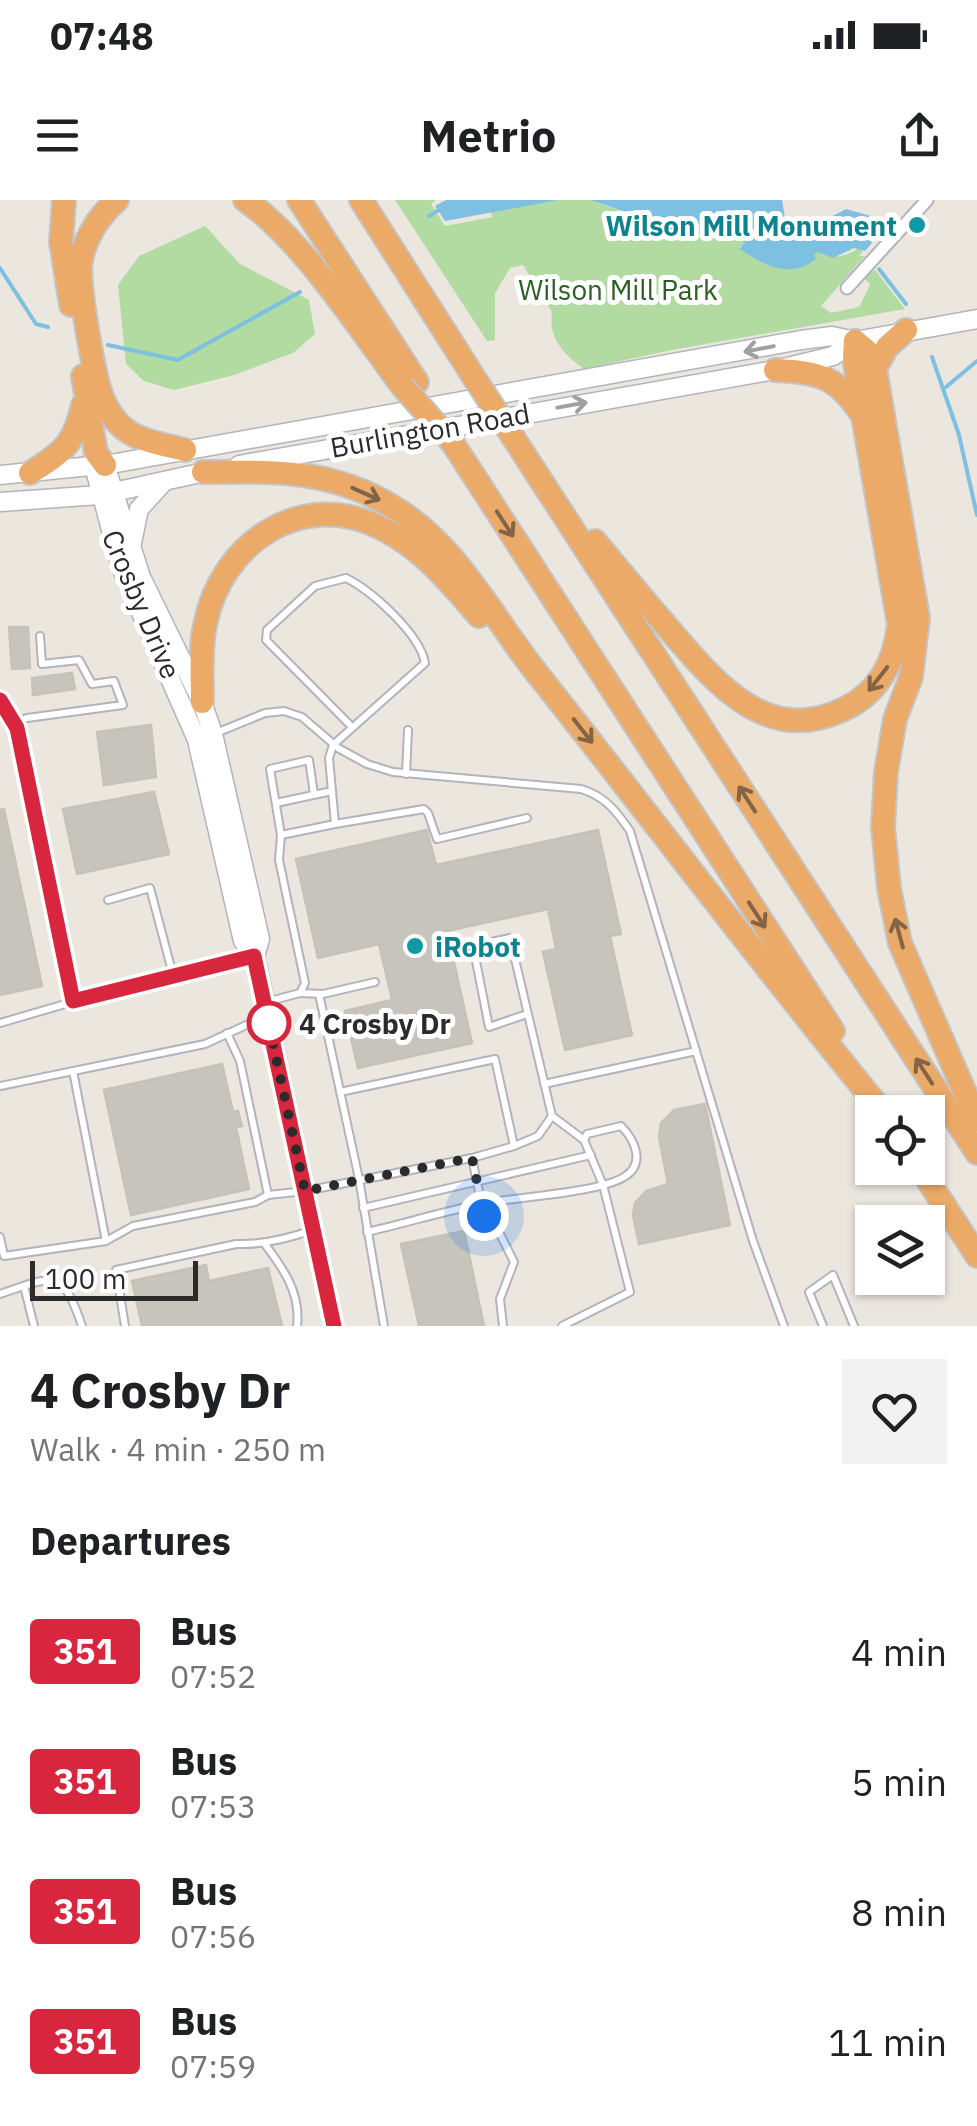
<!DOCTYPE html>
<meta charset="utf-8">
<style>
:root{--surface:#fff;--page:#f2f2f2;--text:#202124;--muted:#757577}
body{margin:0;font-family:"IBM Plex Sans",sans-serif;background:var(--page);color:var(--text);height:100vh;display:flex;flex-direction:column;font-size:38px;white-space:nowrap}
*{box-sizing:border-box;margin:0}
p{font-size:32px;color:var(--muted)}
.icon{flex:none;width:55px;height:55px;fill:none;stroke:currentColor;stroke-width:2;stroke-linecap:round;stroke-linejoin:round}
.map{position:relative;height:1126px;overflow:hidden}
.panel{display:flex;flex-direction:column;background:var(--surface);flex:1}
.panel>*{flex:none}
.badge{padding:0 20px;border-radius:8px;font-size:35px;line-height:65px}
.fabs{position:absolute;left:855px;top:895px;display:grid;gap:20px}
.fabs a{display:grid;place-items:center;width:90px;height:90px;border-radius:0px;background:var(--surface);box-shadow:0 2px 8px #0004;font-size:50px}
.scale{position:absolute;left:30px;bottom:25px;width:168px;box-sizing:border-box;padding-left:10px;border:5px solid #2b2b2b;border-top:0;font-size:28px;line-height:35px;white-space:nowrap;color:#2b2b2b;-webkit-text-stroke:8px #fff;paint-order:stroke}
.you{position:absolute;width:50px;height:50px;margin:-25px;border:8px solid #fff;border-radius:50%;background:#1a73e8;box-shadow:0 0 0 15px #1a73e833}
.map>.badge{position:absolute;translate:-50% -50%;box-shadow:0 0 0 5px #fff}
h2{padding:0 30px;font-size:38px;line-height:90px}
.round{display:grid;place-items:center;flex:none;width:105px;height:105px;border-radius:0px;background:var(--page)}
.overview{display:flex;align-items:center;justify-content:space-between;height:170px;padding:0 30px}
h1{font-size:48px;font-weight:700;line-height:75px}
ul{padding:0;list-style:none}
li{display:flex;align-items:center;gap:30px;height:130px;padding:0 30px}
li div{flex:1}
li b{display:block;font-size:38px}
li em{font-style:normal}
li .badge{min-width:110px;font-weight:700;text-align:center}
.status{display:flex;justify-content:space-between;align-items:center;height:70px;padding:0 50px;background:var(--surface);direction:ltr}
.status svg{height:28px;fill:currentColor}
header{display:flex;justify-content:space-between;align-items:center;height:130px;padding:0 30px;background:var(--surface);font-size:45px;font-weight:700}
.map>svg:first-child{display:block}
.green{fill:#b1dba1}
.water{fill:#7dc0e1}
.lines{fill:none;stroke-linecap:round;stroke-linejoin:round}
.stream{stroke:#7dc0e1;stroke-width:4}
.building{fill:#c7c4bd;stroke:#c6c2b8;stroke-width:2.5}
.service-casing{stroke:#b2b3bd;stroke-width:10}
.minor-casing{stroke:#b2b3bd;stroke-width:15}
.secondary-casing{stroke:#b2b3bd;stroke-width:21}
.motorway-casing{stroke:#c4c4c4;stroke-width:26}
.service{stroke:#fff;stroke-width:6}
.minor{stroke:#fff;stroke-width:11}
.secondary{stroke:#fff;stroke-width:18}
.motorway{stroke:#ecaa68;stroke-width:22}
.motorway-bridge-casing{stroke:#c4c4c4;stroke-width:26;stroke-linecap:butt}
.motorway-bridge{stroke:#ecaa68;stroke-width:22}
.oneway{stroke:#a0a0a0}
.oneway2{stroke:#826446}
.line-casing{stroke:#fff;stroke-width:22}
.line{stroke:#d7263d;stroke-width:15}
.walk{stroke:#2b2b2b;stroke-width:10;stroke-dasharray:0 18}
.culture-dot{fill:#0f9aa8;stroke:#fff;stroke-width:4}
.stop-dot{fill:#fff;stroke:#d7263d;stroke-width:5}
.labels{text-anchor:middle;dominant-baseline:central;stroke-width:10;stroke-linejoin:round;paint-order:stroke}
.culture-label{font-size:28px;font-weight:bold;fill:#0d838f;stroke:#fff;text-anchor:end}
.park-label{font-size:28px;fill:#2b6022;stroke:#fff}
.street-label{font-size:28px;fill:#2b2b2b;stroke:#fff}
.stop-label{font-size:28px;font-weight:bold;fill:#2b2b2b;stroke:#fff;text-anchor:start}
</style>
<div class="status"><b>07:48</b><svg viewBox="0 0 49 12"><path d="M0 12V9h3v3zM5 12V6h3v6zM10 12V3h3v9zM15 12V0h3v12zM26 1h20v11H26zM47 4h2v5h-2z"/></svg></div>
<header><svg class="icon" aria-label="menu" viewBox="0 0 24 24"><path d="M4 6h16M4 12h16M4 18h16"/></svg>Metrio<svg class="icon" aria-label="share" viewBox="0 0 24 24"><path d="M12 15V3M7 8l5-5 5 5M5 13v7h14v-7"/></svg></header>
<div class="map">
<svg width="977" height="1126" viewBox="0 0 977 1126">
<rect width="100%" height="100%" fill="#ebe6de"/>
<!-- green -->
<g class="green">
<path d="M395,0H436L431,4L445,26L493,17L490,12L559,0H590L692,36L738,30L745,41L740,48L814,55L819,51C833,61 846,56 859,48L863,51L859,56H865L821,106L831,113L859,107L870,85L864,77L875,70L905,109L672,150L584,169C564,154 548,139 552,112L523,65L510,68L495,93V140L487,141Z"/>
<path d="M205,26L240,64L309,100L315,134L293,153L234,175L174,190L144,181L126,164L118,85L139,56Z"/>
</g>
<!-- water -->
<g class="water">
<path d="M446,0H559L445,21L435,6Z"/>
<path d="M590,0H782L785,18L790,23L829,18L846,9L871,16L874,29L869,37L872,43L865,51L854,48L833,58L818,52L814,55L816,59C789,80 764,65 740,49L745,41L738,30L692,36L669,35L633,22L626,12Z"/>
</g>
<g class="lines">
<!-- stream -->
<g class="stream">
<path d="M429,16L442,8"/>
<path d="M0,68L36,124L48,127"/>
<path d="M879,69L906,104"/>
<path d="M108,145L178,160L300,92"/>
<path d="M932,157L959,235L977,315"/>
<path d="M946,187L977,161"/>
</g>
</g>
<!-- building -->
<g class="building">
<path d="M9,427H28L30,468L12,469Z"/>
<path d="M72,473L75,489L33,495L32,478Z"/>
<path d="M151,525L156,577L104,585L97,532Z"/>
<path d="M154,592L169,654L77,674L63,609Z"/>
<path d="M4,609L42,786L0,795V610Z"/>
<path d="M427,630L436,665L598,630L621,734L610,736L632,835L565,850L543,752L556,749L548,709L447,731L472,843L358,868L345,811L392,800L379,744L318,758L296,659Z"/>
<path d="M222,864L233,912L238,911L242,926L236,927L249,989L131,1015L104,890Z"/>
<path d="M705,904L730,1025L639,1044L633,1015L635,1003L646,991L668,984L659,937L661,923L674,910Z"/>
<path d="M464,1031L484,1126H419L401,1044Z"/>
<path d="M206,1065L209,1081L268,1068L282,1126H142L132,1081Z"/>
</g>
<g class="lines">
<defs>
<g id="service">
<path d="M0,500L17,528L73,801"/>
<path d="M14,523L27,518L123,505L114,481L92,484L79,460L42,464L40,436"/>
<path d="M216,533L265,513L284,511L302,517L338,548L367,564L393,572L581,589C605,596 617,612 630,631L753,1041L784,1126"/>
<path d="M406,574L408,530"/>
<path d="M314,594L309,560L270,569L281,635L335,624L329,558L333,545L425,463C420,434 372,391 346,378L315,386L267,430L266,440L351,526"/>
<path d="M276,603L332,591"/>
<path d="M335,624L424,609L428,613L437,639L527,618"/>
<path d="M108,700L150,688L173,775"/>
<path d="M300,793L323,794L375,782"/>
<path d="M319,794L359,979L384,1126"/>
<path d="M266,802L300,793L305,783L279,660L281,635"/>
<path d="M527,814L489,827L473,746L510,738L552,916L584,940L603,985L630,1092L562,1126"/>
<path d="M0,823L117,789L250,758"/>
<path d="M227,833L240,861L268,995"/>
<path d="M73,871L106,1041"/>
<path d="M544,884L696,851"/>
<path d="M0,886L205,844L266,816"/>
<path d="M340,892L495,859L514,946"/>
<path d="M472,958L484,1016L500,1034L514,1062L500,1099L503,1126"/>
<path d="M363,1008L591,955"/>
<path d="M367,1032C405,1023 442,1012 480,1004C514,997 598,993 624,977C646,964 635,940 621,926L587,934L584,940"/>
<path d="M0,1037L4,1056L106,1041L133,1026L255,1002L268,995L305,991L472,958L514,946L538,936L552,916"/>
<path d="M264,1043C283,1068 301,1093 297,1126"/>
<path d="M24,1086L34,1126"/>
<path d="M0,1094C54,1076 62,1067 82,1126"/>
<path d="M125,1126L116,1070L236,1044C263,1045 287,1039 312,1030"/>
<path d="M823,1126L809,1092L833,1075L854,1126"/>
</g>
<path id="minor" d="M847,88L927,0"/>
<g id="secondary">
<path d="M105,265L141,377L202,502L213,534L260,739L255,756"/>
<path d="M239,265L775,170L833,156L855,141L977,119"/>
<path d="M94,266L121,367L197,540L243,741L255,756L334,1126"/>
<path d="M0,275L111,264L801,140L832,136L855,141"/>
<path d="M0,302L100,295L214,270"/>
<path d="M132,343L139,309L162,284"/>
</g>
<g id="motorway">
<path d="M64,0L61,42L71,105"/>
<path d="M117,0C99,16 86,36 81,60C77,81 94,178 103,199C107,210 116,223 126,230C142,242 166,245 185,250"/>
<path d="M245,0C303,40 359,129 403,187"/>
<path d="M299,0L417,182"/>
<path d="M361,0L475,179"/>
<path d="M855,141L866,150L875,169L918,418L911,477L895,519L886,572L883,627L889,688L900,743L977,920"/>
<path d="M855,141L854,157L862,207"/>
<path d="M875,169L887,147L906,130"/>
<path d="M83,176L96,253L105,265"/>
<path d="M511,234L977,953"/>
<path d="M452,242L833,831"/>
<path d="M203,272C272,271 331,269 393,307C457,345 491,415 536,472C652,618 764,768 883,912"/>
<path d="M30,273C64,252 74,244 83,205"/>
<path d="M595,341C619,370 644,400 669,429C714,481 765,546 842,510C878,494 895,462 899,424L863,216C837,177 821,172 775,170"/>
<path d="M202,502C202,476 200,450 205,425C221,342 303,287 383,329C423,349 450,383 479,416"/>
<path d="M920,968L977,1056"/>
</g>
</defs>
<!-- service casing -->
<use href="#service" class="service-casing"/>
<!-- minor casing -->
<use href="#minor" class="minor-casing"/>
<!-- secondary casing -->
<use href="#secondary" class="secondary-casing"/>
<!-- motorway casing -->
<use href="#motorway" class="motorway-casing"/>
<!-- service -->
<use href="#service" class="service"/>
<!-- minor -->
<use href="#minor" class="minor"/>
<!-- secondary -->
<use href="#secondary" class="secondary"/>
<!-- motorway -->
<use href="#motorway" class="motorway"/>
<defs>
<g id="motorway-bridge">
<path d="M475,179L511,234"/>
<path d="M403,187L452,242"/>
</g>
</defs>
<!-- motorway-bridge casing -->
<use href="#motorway-bridge" class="motorway-bridge-casing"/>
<!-- motorway-bridge -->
<use href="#motorway-bridge" class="motorway-bridge"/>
</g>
<!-- one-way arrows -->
<defs><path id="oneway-shaft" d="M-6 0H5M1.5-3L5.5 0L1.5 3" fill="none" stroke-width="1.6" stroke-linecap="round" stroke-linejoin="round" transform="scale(2.5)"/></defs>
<g class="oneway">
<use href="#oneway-shaft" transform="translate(759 149) rotate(169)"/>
<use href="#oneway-shaft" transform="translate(572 205) rotate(-10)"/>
</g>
<g class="oneway2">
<use href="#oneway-shaft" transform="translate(366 294) rotate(24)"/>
<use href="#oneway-shaft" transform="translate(505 324) rotate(57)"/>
<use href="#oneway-shaft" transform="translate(878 479) rotate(128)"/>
<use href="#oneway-shaft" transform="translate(583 531) rotate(52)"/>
<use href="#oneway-shaft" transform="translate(747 599) rotate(-123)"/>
<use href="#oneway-shaft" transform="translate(757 715) rotate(57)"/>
<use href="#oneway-shaft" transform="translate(899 733) rotate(-105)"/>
<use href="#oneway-shaft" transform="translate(924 871) rotate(-123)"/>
</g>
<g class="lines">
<defs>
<path id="line" d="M0,500L17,528L73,801L254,756L334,1126"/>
</defs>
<!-- line casing -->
<use href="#line" class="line-casing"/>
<!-- line -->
<use href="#line" class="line"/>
<!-- walk -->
<path class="walk" d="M269,823L267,816L305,991L472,958L484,1016"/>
</g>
<!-- markers -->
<g class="culture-dot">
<circle cx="917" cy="25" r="10"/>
<circle cx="415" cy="746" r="10"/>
</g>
<circle class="stop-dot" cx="269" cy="823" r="20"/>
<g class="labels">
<!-- culture labels -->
<g class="culture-label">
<text x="897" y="25">Wilson Mill Monument</text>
<text x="435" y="746" text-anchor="start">iRobot</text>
</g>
<!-- park labels -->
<g class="park-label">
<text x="618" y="89">Wilson Mill Park</text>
</g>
<!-- street labels -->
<g class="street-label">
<text transform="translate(430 230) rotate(-10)">Burlington Road</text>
<text transform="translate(142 404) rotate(67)">Crosby Drive</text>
</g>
<!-- stop labels -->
<g class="stop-label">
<text x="299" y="823">4 Crosby Dr</text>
</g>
</g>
</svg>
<div class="fabs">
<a><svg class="icon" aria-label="locate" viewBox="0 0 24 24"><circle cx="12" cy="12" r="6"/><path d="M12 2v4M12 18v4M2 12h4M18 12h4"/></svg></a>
<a><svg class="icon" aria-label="layers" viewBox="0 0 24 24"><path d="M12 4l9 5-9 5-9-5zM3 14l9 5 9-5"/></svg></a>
</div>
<div class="scale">100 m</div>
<div class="you" style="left:484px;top:1016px"></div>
</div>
<section class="panel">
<div class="overview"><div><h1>4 Crosby Dr</h1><p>Walk · 4 min · 250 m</p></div><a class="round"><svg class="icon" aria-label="heart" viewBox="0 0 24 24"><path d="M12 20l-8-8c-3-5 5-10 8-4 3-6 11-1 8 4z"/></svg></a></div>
<h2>Departures</h2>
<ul>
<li><span class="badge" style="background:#d7263d;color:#fff">351</span><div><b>Bus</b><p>07:52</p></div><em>4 min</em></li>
<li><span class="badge" style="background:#d7263d;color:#fff">351</span><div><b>Bus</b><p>07:53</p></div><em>5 min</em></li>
<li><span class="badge" style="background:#d7263d;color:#fff">351</span><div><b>Bus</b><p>07:56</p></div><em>8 min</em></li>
<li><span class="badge" style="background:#d7263d;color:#fff">351</span><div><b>Bus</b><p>07:59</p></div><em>11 min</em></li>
</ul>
</section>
